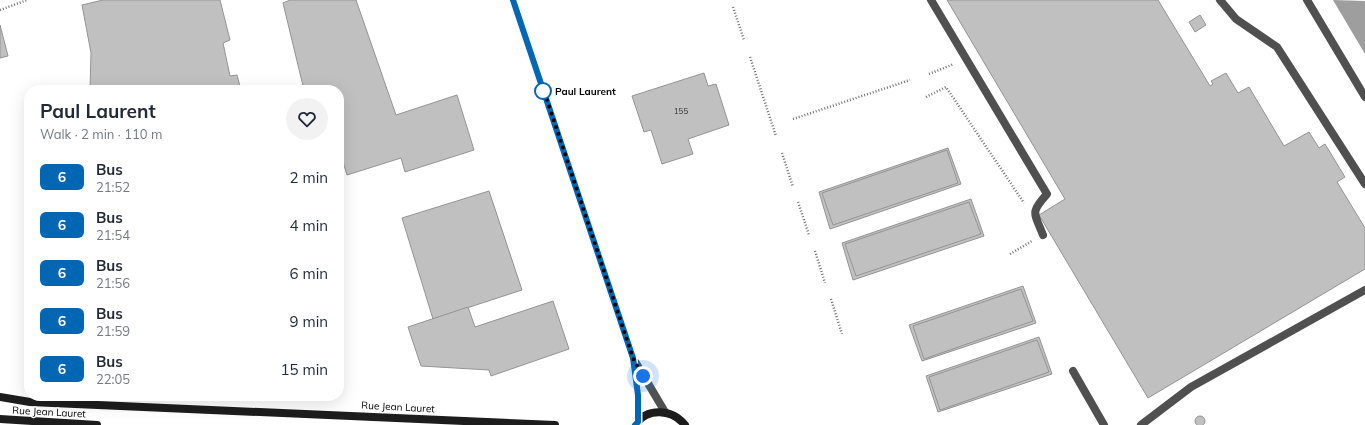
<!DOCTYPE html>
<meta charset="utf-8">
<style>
:root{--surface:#fff;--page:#f2f2f3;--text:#1f2937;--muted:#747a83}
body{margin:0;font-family:Mulish,sans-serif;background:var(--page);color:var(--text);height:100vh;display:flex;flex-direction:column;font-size:15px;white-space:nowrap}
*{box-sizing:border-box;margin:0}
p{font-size:13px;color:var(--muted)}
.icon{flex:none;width:22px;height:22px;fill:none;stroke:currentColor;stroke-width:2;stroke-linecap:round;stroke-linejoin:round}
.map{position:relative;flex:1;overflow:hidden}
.sheet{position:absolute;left:24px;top:85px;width:320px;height:316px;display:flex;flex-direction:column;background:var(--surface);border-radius:16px;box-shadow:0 4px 16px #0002}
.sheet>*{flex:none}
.badge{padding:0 8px;border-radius:6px;font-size:14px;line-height:26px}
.you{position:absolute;width:20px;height:20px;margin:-10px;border:3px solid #fff;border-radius:50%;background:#1a73e8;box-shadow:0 0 0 6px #1a73e833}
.map>.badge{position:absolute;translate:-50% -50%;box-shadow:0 0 0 2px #fff}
.round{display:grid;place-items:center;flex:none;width:42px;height:42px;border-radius:21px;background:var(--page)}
.headline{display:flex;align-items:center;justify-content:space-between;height:68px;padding:0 16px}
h1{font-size:19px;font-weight:700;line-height:30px}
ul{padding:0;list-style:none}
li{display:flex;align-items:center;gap:12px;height:48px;padding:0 16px}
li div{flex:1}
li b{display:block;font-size:15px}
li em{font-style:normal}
li .badge{min-width:44px;font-weight:700;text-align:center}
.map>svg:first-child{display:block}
.water{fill:#9e9e9e}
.building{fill:#c0c0c0;stroke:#949494}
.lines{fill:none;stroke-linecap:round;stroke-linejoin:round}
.path{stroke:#727272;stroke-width:2.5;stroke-dasharray:1 2;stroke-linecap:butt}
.lane{stroke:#505050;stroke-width:8}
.street{stroke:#505050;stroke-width:8}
.secondary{stroke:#1d1d1d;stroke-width:8}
.line-casing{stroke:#fff;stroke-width:9}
.line{stroke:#0166b3;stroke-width:6}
.walk{stroke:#000;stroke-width:4;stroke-dasharray:0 7.2}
.stop-dot{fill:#fff;stroke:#0166b3;stroke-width:2}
.labels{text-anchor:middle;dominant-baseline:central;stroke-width:3;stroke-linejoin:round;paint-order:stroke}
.number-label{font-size:8px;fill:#303030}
.stop-label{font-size:10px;font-weight:bold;fill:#000;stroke:#fff;text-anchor:start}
.street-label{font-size:10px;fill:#000;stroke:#fff}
</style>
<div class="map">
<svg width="1365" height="425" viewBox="0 0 1365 425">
<rect width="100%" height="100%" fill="#fff"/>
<!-- water -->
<path class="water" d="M1333,0L1365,1V54Z"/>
<!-- building -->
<g class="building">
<path d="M103,0H220L230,40L223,43L230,76L237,75L241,90H90L91,53L82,5Z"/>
<path d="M290,0H356L396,115L457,95L474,150L405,172L401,158L347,175L339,149V90H304L283,3Z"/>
<path d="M947,0H1158L1210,86L1213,84L1211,81L1226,73L1238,93L1249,87L1284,146L1309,132L1319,148L1325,144L1345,177L1337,182L1365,228V269L1148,398L1039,215L1065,199Z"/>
<path d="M1200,15L1206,25L1195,32L1189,22Z"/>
<path d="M0,25L8,56L0,58Z"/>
<path d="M704,73L708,86L716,84L729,125L688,139L693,154L662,164L651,130L644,132L632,96Z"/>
<path d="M948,148L961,184L830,229L819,192Z"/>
<path d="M947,150L958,183L833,225L822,193Z"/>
<path d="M489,191L522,290L433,319L402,218Z"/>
<path d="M971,199L984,236L853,280L842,243Z"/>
<path d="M969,202L981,234L856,276L845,244Z"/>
<path d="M1023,286L1036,323L922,361L909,325Z"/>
<path d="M1021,289L1033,321L924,359L913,326Z"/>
<path d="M553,301L569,349L491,376L489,370L421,366L408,327L468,307L475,327Z"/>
<path d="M1039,337L1052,374L938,412L926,376Z"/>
<path d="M1037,340L1049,372L940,410L929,377Z"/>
<circle cx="1200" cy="421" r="5"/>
</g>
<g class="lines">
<!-- path -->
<g class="path">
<path d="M733,7L744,40"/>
<path d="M0,10L27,0"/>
<path d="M750,57L776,136"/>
<path d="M929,74L954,64"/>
<path d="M926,97L946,87L1024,203"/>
<path d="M793,119L910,80"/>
<path d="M782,153L793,187"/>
<path d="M798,202L809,235"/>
<path d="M815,251L825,283"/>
<path d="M1010,254L1032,241"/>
<path d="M831,299L842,334"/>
</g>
<!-- lane -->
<g class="lane">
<path d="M1220,0L1236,19L1277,47L1365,184"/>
<path d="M1307,0L1365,97"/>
<path d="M1073,371L1104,425"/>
<path d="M1141,425L1191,387L1365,290"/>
</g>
<!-- street -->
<g class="street">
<path d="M513,0L633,358L638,395V422"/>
<path d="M931,0L1047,194C1030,213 1034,212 1043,235"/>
<path d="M636,363L665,412"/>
</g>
<!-- secondary -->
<g class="secondary">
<path d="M0,397L30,402L555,425"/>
<path d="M0,419L97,425"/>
<path d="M635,425C647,407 672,409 685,425"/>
</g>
</g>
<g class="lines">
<defs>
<path id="line" d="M513,0L633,358L638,395V422L635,425"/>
</defs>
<!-- line casing -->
<use href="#line" class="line-casing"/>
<!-- line -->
<use href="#line" class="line"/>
<!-- walk -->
<path class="walk" d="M543,91L542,85L633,358L643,376"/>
</g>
<!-- markers -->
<circle class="stop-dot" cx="543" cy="91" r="8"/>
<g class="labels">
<!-- number labels -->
<g class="number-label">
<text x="681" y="111">155</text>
</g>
<!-- stop labels -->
<g class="stop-label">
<text x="555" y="91">Paul Laurent</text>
</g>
<!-- street labels -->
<g class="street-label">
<text transform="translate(398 407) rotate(3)">Rue Jean Lauret</text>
<text transform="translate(49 412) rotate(3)">Rue Jean Lauret</text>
</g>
</g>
</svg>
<div class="you" style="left:643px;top:376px"></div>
<section class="sheet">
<div class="headline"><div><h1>Paul Laurent</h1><p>Walk · 2 min · 110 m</p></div><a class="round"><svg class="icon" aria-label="heart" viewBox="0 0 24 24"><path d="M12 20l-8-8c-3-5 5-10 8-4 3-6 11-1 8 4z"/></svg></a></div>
<ul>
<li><span class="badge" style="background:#0166b3;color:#fff">6</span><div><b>Bus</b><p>21:52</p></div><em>2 min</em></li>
<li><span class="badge" style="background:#0166b3;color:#fff">6</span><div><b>Bus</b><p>21:54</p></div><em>4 min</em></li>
<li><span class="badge" style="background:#0166b3;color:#fff">6</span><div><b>Bus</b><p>21:56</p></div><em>6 min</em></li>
<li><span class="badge" style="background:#0166b3;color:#fff">6</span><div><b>Bus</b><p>21:59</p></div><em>9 min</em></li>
<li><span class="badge" style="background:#0166b3;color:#fff">6</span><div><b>Bus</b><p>22:05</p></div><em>15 min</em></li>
</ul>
</section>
</div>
